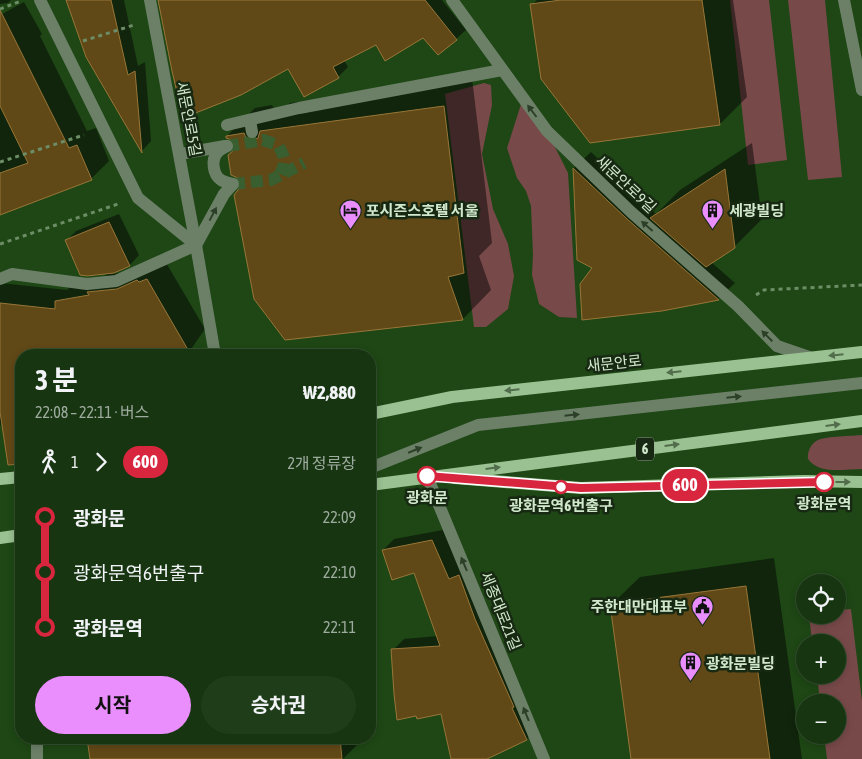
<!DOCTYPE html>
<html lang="ko">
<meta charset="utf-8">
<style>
:root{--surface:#163510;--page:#1f3d19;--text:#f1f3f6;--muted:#9eab9f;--line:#355030;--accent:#ea8dfd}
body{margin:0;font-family:"Asap Condensed","Noto Sans KR",sans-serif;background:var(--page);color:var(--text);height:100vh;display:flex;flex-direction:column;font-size:19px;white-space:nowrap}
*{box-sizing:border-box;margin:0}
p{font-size:16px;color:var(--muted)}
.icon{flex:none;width:28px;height:28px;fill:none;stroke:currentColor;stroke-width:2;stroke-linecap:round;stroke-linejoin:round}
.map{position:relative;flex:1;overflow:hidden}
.panel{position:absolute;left:15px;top:349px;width:361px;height:395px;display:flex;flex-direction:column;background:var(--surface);border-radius:20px;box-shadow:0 2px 8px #0003,0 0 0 1px var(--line)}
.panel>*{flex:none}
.badge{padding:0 10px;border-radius:16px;font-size:18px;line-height:32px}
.buttons{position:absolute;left:796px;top:574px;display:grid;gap:10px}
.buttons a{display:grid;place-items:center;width:50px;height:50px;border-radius:50%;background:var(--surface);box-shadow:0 2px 8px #0003,0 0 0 1px var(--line);font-size:25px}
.map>.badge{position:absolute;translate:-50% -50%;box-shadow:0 0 0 2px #fff}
.legs{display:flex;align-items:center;gap:8px;height:55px;padding:0 20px;font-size:16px}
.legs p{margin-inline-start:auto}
.headline{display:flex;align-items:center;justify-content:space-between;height:85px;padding:0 20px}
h1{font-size:28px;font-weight:700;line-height:38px}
.primary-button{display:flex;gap:10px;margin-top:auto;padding:10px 20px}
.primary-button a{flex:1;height:58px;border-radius:30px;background:var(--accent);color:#111;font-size:20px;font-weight:700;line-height:58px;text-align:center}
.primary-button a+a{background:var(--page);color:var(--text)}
ul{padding:0 20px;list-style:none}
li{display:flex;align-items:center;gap:18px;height:55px;font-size:19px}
li i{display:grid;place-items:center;width:8px;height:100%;margin:0 6px;background:currentColor}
li i::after{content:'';width:12px;height:12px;margin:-6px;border:4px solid;border-radius:50%;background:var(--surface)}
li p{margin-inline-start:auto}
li:first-child i{background:linear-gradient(#0000 50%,currentColor 0)}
li:last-child i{background:linear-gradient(currentColor 50%,#0000 0)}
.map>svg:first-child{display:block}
.green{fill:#784949}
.shadow{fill:#0007}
.building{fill:#614817;stroke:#987638}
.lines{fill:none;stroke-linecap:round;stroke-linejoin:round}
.minor-tunnel{stroke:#395f30;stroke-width:12;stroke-dasharray:12 6;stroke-linecap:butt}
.path{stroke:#6c8d65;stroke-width:3;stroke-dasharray:4 4;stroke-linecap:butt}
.minor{stroke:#6c8068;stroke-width:12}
.major{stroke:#99c191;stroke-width:12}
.oneway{fill:#2c3f28}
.oneway2{fill:#526d4c}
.line-1-casing{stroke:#fff;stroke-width:11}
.line-1{stroke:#d7263d;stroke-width:8}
.stop-1-dot{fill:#fff;stroke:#d7263d;stroke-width:2.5}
.labels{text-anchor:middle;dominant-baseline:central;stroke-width:5;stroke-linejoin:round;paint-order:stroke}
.shield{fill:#172913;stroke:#99af94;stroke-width:1}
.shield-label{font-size:14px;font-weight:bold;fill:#d1e8cc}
.street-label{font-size:15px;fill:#d1e8cc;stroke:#172913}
.poi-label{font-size:15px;font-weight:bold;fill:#d1e8cc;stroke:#172913;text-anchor:start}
.stop-label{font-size:15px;font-weight:bold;fill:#d1e8cc;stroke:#172913}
</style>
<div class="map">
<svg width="862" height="759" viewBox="0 0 862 759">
<rect width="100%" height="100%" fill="#1e4715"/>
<!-- green -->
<g class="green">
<path d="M730,0H769L787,160L748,165Z"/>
<path d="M788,0H825L842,177L808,180Z"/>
<path d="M484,83L491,85L492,105L482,154L493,209L508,244L514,276L508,309L486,327H474L445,94Z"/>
<path d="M523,98L547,131L568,173L577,318L559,317L539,304L532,275L533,255L531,206L526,191L517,178L507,148Z"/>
<path d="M862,435V469C845,469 819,475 808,459C807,452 811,443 818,440C827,436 852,436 862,435Z"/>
<path d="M851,609L862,701V759H827L824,735H838V702H820L817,675H838V642H812L809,615H838V610Z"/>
</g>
<!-- shadow -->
<g class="shadow">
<path d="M0,0H11L8,3L0,4Z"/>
<path d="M67,0H124L138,66L145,62L151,141L142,151L87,56Z"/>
<path d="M159,0H442L466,30L456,39L424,36L377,43L344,60L348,67L338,77L304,96L288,67Z"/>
<path d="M537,0H733L747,97L720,124L532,5Z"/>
<path d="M24,2L42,34L40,36L87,131L96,128L109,161L91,179L0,214V15Z"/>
<path d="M472,78L492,243L479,256L491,290L463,319L242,187L236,145L235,140L227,136L255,108L272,105L274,109L281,112L290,103Z"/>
<path d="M752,143L762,219L734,247L711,262L735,283L718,299L639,312L594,267L578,259L574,168L591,152L656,214L680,190Z"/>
<path d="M119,214L139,255L130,265L110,274L136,271L165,261L205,329L187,355H21V420L2,423L0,426V283L67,290L74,283L103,278L109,272L67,240L76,231Z"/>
<path d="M443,530L538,728L527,739L486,758L452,759L442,713L393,650L404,639L438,636L415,571L383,550L394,539Z"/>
<path d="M774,558L802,759H632L611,605L640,577Z"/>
<path d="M89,738H364L343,759H91Z"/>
</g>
<!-- building -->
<g class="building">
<path d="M66,0H111L128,75L135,71L142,153L86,57Z"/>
<path d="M158,0H425L457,40L438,55L423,38L385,61L376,45L333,67L339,78L304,97L288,69L241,95L183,118L172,71Z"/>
<path d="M561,0H702L720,125L590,143L541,79L530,4Z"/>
<path d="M0,10L69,148L77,145L92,180L0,215V173L28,163L0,106Z"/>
<path d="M444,106L464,273L448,277L463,320L285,340L254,299L234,195L241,186V182L238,178L231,175L228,155L234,150L235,145L234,141L226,138V136L244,133L246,138L253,140L258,138L260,131Z"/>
<path d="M573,168L626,218L719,300L662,311L582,320L580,284L592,268L577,260Z"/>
<path d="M725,169L735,248L706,267L650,218Z"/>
<path d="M109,222L130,266L114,273L87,276L80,275L65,240Z"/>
<path d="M147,279L191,355H21V464L8,465L0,412V303L55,309V301L89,295L87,292L117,289L137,280L139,282Z"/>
<path d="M432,540L449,579L459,575L475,619L514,707L512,708L527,740L487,759H451L441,714L417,719L416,716L397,720L394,694L391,649L440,646L414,573L392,580L382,550Z"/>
<path d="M746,586L770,759H631L610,604Z"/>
<path d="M87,738H340L342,759H90Z"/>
</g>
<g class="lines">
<!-- minor-tunnel -->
<g class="minor-tunnel">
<path d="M227,146L263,140L278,145C285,158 287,161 280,174"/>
<path d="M233,184L271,180L304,163"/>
</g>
<!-- path -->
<g class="path">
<path d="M0,9L21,1"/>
<path d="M83,41L134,25"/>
<path d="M0,162L84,135"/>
<path d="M0,244L118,204"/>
<path d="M756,295L764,290L862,285"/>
</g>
<!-- minor -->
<g class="minor">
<path d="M40,0L138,198L196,245"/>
<path d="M150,0L196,245L215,355"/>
<path d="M452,0L547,131L631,212L738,306L777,346L809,357"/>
<path d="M844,0L862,90"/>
<path d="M250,120L252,132"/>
<path d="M227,125L299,108L502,70"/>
<path d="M180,154L225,146"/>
<path d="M196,245L224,194L233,184C229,183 224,182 221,180C213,175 211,160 217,153C219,150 224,148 227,146"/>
<path d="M0,279L12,274L87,284L116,281L196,245"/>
<path d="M370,468L478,425L862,383"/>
<path d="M427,476L544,759"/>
<path d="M37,738V759"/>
</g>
<!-- major -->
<g class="major">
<path d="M370,414L452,397L862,352"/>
<path d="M455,478L581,488L804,481L862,482"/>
<path d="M0,479L21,477"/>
<path d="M370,485L862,421"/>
<path d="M0,538L21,535"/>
</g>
</g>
<!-- one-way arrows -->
<defs><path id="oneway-solid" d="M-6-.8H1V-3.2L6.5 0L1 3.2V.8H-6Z" transform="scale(1.25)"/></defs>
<g class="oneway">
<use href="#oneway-solid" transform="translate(532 111) rotate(-127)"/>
<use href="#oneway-solid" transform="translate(213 214) rotate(-62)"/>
<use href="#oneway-solid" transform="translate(647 226) rotate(-139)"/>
<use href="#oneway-solid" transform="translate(767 336) rotate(-135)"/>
<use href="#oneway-solid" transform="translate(734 397) rotate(-6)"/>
<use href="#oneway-solid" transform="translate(572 415) rotate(-6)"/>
<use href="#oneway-solid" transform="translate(415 450) rotate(-22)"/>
<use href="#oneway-solid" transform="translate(464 564) rotate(-113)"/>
<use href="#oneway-solid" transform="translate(526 714) rotate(-112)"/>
</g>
<g class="oneway2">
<use href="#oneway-solid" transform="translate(836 355) rotate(174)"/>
<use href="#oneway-solid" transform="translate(674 372) rotate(174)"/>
<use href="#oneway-solid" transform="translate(512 390) rotate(174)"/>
<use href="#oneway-solid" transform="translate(833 425) rotate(-7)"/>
<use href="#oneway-solid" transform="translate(672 445) rotate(-7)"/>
<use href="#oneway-solid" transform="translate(493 468) rotate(-7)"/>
<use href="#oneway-solid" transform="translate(843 482)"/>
</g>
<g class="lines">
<defs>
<path id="line-1" d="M427,476L581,488L824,482"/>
</defs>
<!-- line-1 casing -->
<use href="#line-1" class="line-1-casing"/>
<!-- line-1 -->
<use href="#line-1" class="line-1"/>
</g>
<!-- icons -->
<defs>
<symbol id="hotel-pin" viewBox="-11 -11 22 30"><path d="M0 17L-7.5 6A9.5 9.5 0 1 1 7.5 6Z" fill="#ea8dfd" stroke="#172913"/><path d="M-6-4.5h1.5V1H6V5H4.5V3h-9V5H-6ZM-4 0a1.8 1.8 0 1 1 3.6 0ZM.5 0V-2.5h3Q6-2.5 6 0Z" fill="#111"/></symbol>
<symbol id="building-pin" viewBox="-11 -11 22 30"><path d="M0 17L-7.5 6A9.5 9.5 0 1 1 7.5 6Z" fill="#ea8dfd" stroke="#172913"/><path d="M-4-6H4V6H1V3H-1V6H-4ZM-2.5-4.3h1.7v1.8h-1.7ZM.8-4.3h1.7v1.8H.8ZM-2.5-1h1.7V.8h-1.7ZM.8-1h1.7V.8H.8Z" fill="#111"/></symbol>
<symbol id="civic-pin" viewBox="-11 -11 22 30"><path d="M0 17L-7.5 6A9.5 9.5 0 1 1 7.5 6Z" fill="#ea8dfd" stroke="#172913"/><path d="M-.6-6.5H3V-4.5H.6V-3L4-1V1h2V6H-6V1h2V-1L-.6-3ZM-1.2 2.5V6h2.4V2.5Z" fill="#111"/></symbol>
</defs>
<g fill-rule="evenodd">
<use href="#hotel-pin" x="338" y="198" width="25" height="34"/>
<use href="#building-pin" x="700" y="198" width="25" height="34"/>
<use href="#civic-pin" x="690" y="594" width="25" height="34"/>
<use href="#building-pin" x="678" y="650" width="25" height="34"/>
</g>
<!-- markers -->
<g class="stop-1-dot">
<circle cx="427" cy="476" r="9"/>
<circle cx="824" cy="482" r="9"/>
<circle cx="561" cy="487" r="6"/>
</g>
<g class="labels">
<!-- shield labels -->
<rect class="shield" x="636" y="437.5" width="18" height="23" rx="4"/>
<g class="shield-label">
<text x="645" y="449">6</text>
</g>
<!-- street labels -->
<g class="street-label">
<text transform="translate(189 119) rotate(79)">새문안로5길</text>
<text transform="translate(626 184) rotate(43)">새문안로9길</text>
<text transform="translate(614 363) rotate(-6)">새문안로</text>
<text transform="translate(501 611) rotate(68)">세종대로21길</text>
</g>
<!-- poi labels -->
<g class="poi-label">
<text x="366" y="210">포시즌스호텔 서울</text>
<text x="729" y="210">세광빌딩</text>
<text x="687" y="606" text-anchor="end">주한대만대표부</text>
<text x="706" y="663">광화문빌딩</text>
</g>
<!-- stop labels -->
<g class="stop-label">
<text x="427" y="497">광화문</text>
<text x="824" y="503">광화문역</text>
<text x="561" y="505">광화문역6번출구</text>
</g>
</g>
</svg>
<div class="buttons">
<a><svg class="icon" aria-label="locate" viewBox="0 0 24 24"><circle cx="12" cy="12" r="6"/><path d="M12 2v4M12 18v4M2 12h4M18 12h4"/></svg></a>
<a>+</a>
<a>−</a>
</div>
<b class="badge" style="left:685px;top:485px;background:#d7263d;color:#fff">600</b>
<section class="panel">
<div class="headline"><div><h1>3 분</h1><p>22:08 – 22:11 · 버스</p></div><b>₩2,880</b></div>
<div class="legs"><svg class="icon" aria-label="walk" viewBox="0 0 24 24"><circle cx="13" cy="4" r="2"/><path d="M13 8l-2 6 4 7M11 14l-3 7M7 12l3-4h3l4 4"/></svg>1<svg class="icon" aria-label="forward" viewBox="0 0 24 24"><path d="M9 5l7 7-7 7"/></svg><b class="badge" style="background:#d7263d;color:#fff">600</b><p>2개 정류장</p></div>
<ul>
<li><i style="color:#d7263d"></i><b>광화문</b><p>22:09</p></li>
<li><i style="color:#d7263d"></i><span>광화문역6번출구</span><p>22:10</p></li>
<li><i style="color:#d7263d"></i><b>광화문역</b><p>22:11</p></li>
</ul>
<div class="primary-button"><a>시작</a><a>승차권</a></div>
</section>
</div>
